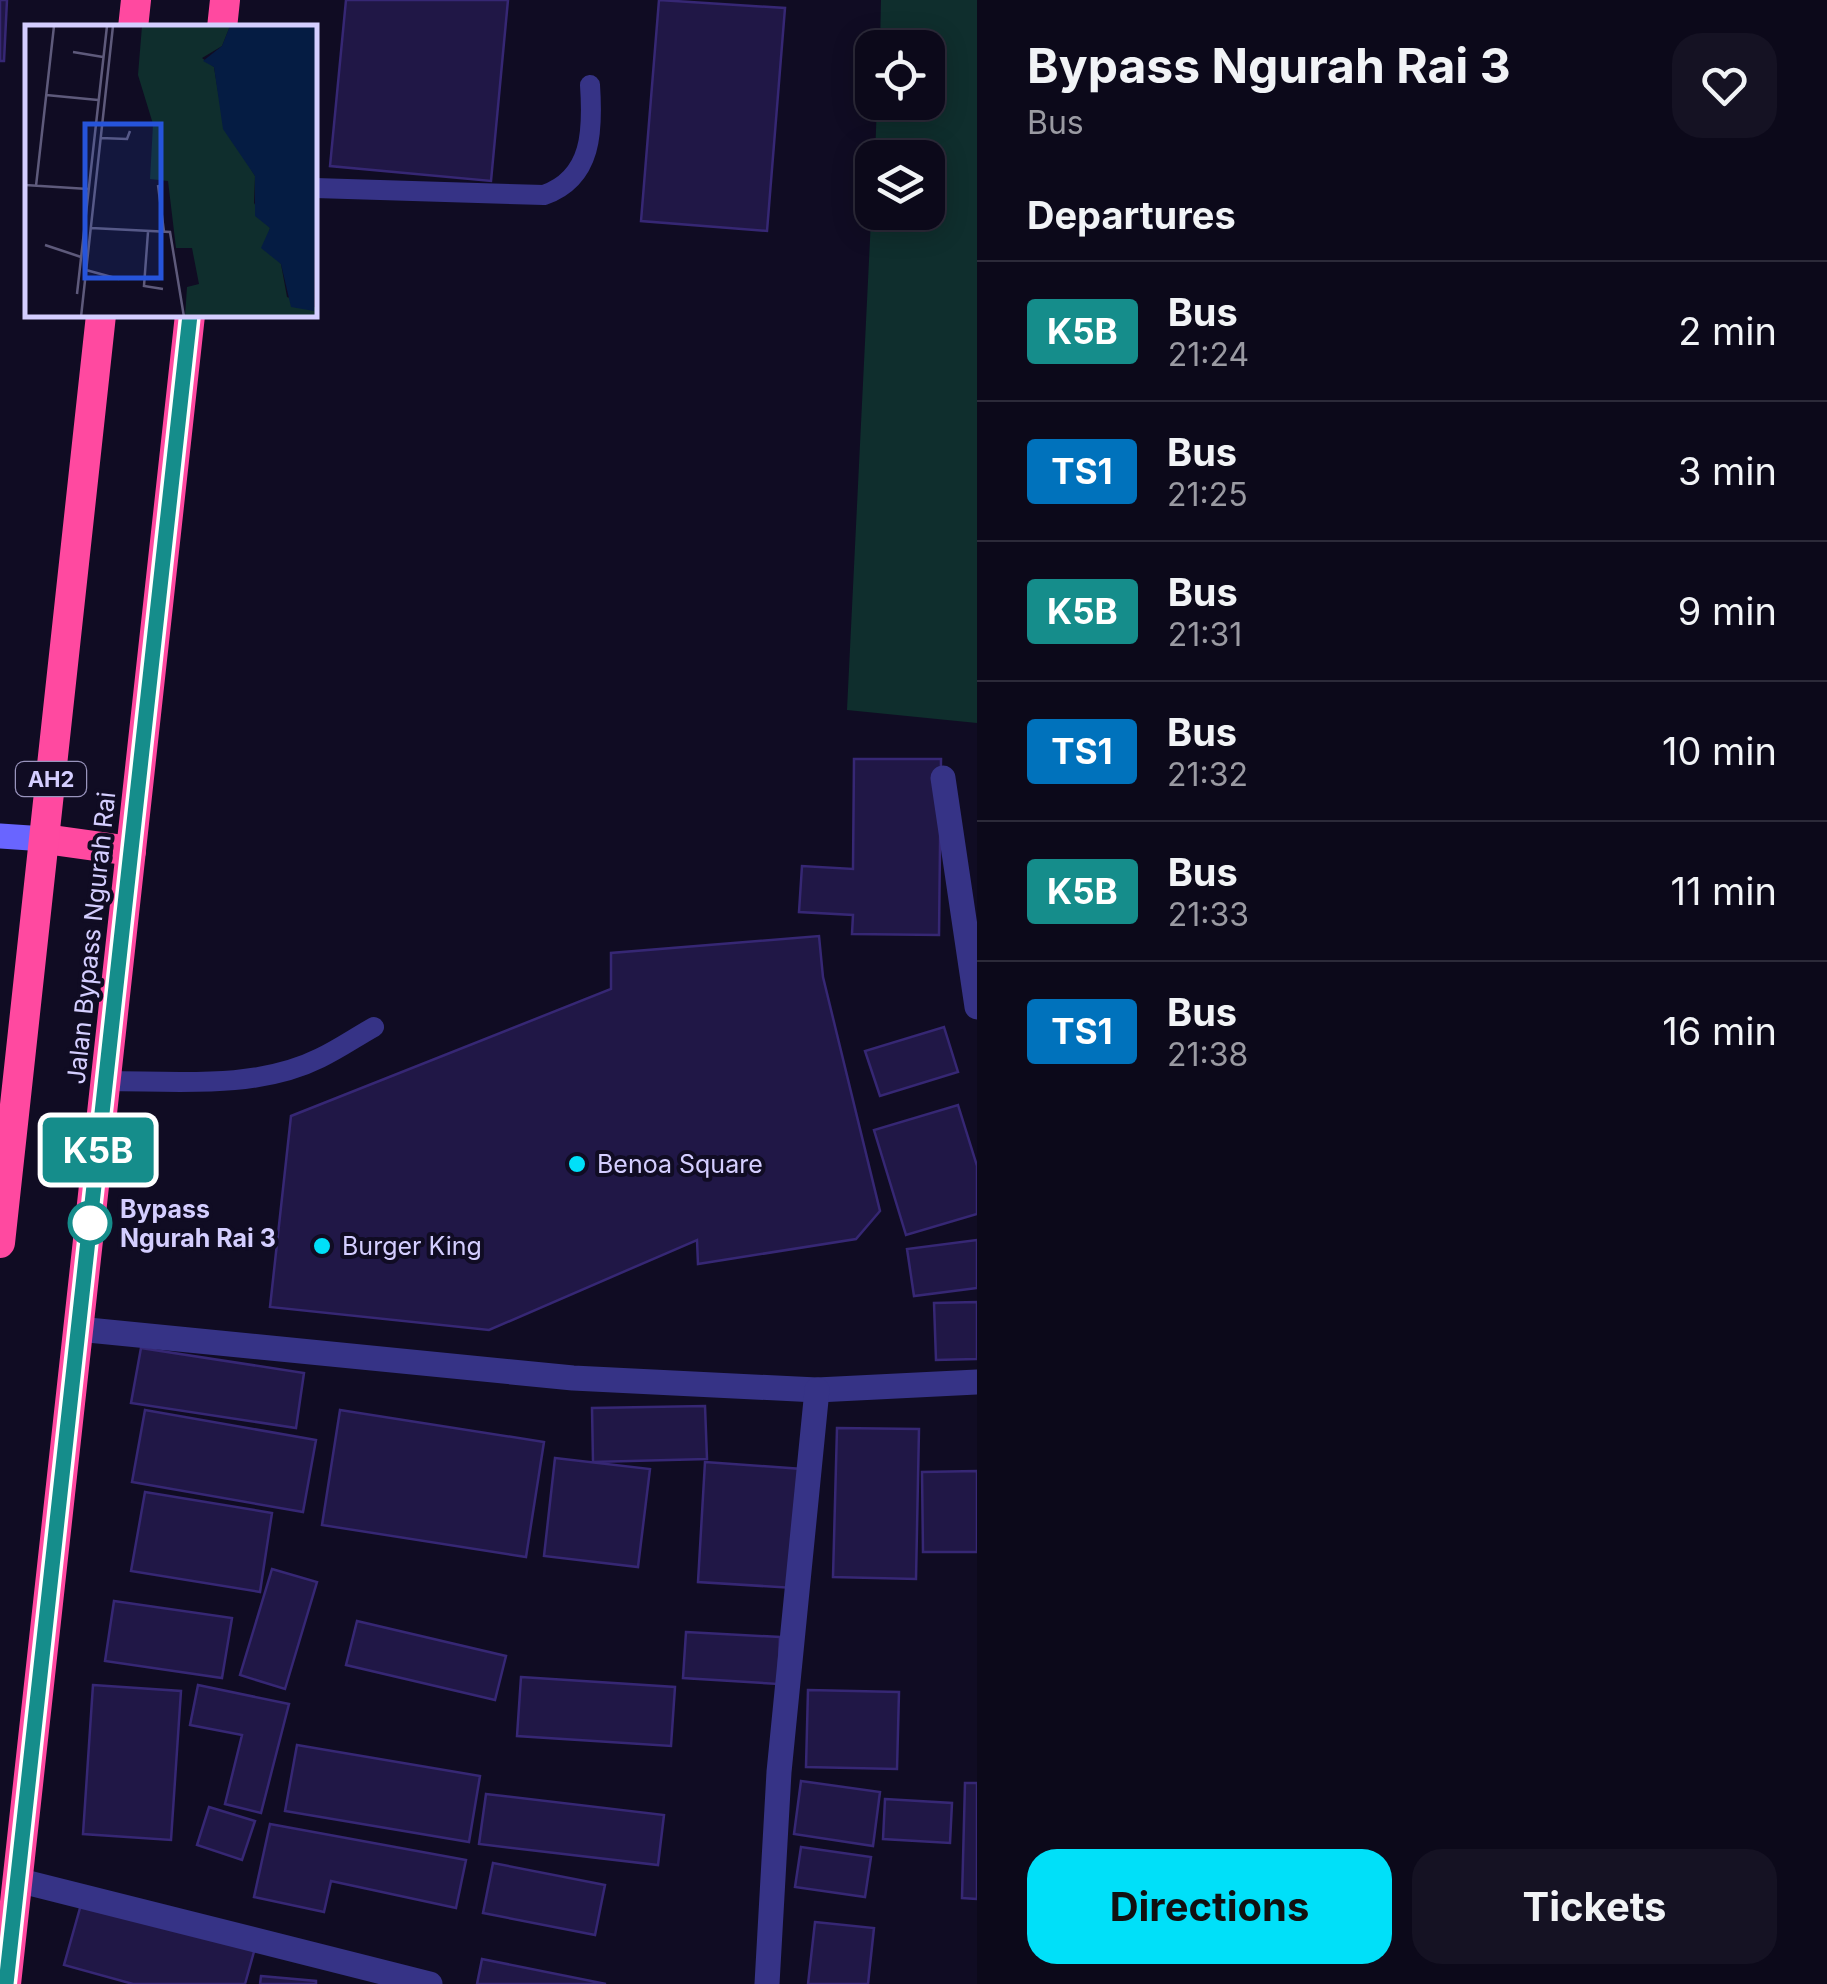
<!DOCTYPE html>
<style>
:root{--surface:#0c091a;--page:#151223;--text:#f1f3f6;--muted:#9a9aa2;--line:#2c2a39;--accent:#00e0f9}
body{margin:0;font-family:Inter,sans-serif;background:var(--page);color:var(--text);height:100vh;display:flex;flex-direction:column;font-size:38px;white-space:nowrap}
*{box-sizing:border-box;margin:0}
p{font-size:32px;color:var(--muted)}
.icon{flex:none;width:55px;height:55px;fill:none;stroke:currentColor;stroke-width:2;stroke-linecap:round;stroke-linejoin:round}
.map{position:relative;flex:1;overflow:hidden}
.sheet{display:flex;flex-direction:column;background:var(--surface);width:850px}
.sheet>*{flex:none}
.badge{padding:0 20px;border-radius:8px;font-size:35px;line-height:65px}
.controls{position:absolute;left:855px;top:30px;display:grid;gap:20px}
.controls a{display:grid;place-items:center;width:90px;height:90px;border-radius:20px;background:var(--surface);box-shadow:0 5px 25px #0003,0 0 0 2px var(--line);font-size:50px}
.map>.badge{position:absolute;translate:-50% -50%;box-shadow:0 0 0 5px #fff}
h2{padding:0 50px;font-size:38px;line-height:90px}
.round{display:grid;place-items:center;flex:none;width:105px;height:105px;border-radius:30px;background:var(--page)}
.overview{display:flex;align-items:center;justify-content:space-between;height:170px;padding:0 50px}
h1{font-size:48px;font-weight:700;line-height:75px}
.cta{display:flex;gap:20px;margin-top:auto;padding:20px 50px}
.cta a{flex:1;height:115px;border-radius:30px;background:var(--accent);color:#111;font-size:40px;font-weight:700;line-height:115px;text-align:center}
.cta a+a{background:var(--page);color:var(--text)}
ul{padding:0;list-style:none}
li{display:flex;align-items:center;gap:30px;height:140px;padding:0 50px;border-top:2px solid var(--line)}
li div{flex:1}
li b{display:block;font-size:38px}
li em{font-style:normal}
li .badge{min-width:110px;font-weight:700;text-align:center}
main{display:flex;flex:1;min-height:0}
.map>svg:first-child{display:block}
.green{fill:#0f2e2d}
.building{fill:#201746;stroke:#362774;stroke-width:2.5}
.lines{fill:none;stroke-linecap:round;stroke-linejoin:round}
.lane{stroke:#363386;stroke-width:20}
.street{stroke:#363386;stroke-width:25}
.secondary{stroke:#6965ff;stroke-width:25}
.highway{stroke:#ff49a0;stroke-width:30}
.line-casing{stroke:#fff;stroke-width:22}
.line{stroke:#158d8b;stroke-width:15}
.poi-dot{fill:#00e0f9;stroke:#100c23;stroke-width:4}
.stop-dot{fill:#fff;stroke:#158d8b;stroke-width:5}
.labels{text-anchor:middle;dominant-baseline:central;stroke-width:8;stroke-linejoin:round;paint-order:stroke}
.shield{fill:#100c23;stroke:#9994bd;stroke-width:2.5}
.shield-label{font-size:22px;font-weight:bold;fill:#d4ceff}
.street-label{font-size:25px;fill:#d4ceff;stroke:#100c23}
.poi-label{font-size:25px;fill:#d4ceff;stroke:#100c23;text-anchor:start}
.stop-label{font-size:25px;font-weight:bold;fill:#d4ceff;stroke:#100c23;text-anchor:start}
.inset-road{fill:none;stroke:#5e5a7b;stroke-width:2.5}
.view{fill:#2654da;fill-opacity:0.15;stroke:#2654da;stroke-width:5}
.inset-edge{fill:none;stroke:#d4ceff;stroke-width:5}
</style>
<main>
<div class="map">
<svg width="977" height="1984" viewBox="0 0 977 1984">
<rect width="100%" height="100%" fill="#100c23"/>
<!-- green -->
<path class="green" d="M881,0H977V723L847,710L872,199V212H928V158L875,157L877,103L928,102V48L880,47Z"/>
<!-- building -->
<g class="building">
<path d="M0,0H7L4,61H0Z"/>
<path d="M346,0H508L491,181L330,166Z"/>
<path d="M659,0L785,8L767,231L641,221Z"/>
<path d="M854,759H941L939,935L852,934L853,915L799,912L802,866L853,869Z"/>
<path d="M819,936L823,977L880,1211L856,1239L698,1264L697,1240L489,1330L270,1307L291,1116L611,989V953Z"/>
<path d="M944,1027L958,1072L880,1096L865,1051Z"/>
<path d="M958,1105L977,1166V1214L906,1235L874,1130Z"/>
<path d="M977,1240V1288L914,1296L907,1249Z"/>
<path d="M977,1302V1359L936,1360L934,1303Z"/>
<path d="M141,1348L304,1373L296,1428L131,1403Z"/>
<path d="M705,1406L707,1459L593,1462L592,1408Z"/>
<path d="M145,1410L316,1440L303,1512L132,1482Z"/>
<path d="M340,1410L544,1442L526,1557L322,1525Z"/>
<path d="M837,1428L919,1429L916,1579L833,1577Z"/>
<path d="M555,1458L650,1469L638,1567L544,1556Z"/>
<path d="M705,1462L802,1469L794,1588L698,1582Z"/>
<path d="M977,1471V1552H923L922,1472Z"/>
<path d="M145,1492L272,1513L260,1592L131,1571Z"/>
<path d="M272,1569L317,1582L285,1689L240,1675Z"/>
<path d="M114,1601L232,1618L222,1678L105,1661Z"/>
<path d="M357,1621L506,1656L495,1700L346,1665Z"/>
<path d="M686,1632L780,1637L778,1684L683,1678Z"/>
<path d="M521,1677L675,1687L671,1746L517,1736Z"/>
<path d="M93,1685L181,1691L171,1840L83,1834Z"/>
<path d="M198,1685L289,1704L261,1813L225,1804L242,1735L190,1725Z"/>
<path d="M808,1690L899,1692L897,1769L806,1767Z"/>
<path d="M297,1745L480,1776L469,1842L285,1811Z"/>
<path d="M801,1781L880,1792L873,1846L794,1834Z"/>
<path d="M965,1783H977V1899L962,1898Z"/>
<path d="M486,1794L664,1815L658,1865L479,1844Z"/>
<path d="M885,1799L952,1803L950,1843L883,1839Z"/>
<path d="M209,1807L255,1821L242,1860L197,1845Z"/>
<path d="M270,1824L466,1860L456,1908L331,1881L324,1912L254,1897Z"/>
<path d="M801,1847L871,1857L865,1897L795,1887Z"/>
<path d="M493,1863L605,1885L595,1935L483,1913Z"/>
<path d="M82,1901L255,1948L245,1984H133L64,1965Z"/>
<path d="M815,1922L874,1928L868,1984H808Z"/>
<path d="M482,1959L606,1984H477Z"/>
<path d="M261,1976L316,1981V1984H260Z"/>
</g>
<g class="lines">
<!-- lane -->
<g class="lane">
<path d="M315,188L544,195C593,178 593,129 590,85"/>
<path d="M106,1081C175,1081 256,1090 320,1058C339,1049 356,1037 374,1027"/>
</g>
<!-- street -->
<g class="street">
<path d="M943,778L977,1007"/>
<path d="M78,1329L573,1378L817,1390L977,1382"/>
<path d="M17,1880L430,1984"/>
<path d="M767,1984L779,1772L817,1390"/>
</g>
<!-- secondary -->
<path class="secondary" d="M0,836L45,839"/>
<!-- highway -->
<g class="highway">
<path d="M133,28L136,0"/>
<path d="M222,28L225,0"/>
<path d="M45,839L131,851"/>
<path d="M0,1243L101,315"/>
<path d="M6,1984L190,315"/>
</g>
</g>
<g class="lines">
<defs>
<path id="line" d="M6,1984L190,315"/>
</defs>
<!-- line casing -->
<use href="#line" class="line-casing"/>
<!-- line -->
<use href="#line" class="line"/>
</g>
<!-- markers -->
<g class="poi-dot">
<circle cx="577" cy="1164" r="10"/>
<circle cx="322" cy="1246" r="10"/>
</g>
<circle class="stop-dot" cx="90" cy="1223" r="20"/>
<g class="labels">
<!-- shield labels -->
<rect class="shield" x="16" y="762" width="70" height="34" rx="8"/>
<g class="shield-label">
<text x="51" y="779">AH2</text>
</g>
<!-- street labels -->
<g class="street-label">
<text transform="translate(91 938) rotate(-84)">Jalan Bypass Ngurah Rai</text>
</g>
<!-- poi labels -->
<g class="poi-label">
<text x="597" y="1164">Benoa Square</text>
<text x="342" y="1246">Burger King</text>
</g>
<!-- stop labels -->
<g class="stop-label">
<text x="120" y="1209">Bypass<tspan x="120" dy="29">Ngurah Rai 3</tspan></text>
</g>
</g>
<!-- overview -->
<g transform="translate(25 25)">
<rect width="292" height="292" fill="#100c23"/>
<path d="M117,1H205L197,21L177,33L189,42L198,97L230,151L229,178L245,203L242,217L256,239L262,272L292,283V292H160L162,262L174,259L167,223H151L143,156L125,154L128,99L113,50Z" fill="#0f2e2d"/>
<path d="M205,1H292L289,286L266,282L256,239L236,223L245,203L230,191V151L198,104L189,42L178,36L197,21Z" fill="#051c43"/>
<path class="inset-road" d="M48,27L78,32M21,70L73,75M75,113L102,114L105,106M0,160L63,164M133,160L139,207M11,161L29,1M66,203L145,207L159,292M123,207L119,261L138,264M20,220L56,232M61,245L94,254M52,269L82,1M56,292L88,1"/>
<path class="view" d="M60,99H136V253H60Z"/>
<rect width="292" height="292" class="inset-edge"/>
</g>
</svg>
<div class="controls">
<a><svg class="icon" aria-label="locate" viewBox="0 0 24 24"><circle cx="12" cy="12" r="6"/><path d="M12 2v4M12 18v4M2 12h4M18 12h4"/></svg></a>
<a><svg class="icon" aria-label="layers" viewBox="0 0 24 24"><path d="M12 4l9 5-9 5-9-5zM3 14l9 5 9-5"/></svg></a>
</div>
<b class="badge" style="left:98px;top:1150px;background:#158d8b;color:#fff">K5B</b>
</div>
<section class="sheet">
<div class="overview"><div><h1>Bypass Ngurah Rai 3</h1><p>Bus</p></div><a class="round"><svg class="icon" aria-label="heart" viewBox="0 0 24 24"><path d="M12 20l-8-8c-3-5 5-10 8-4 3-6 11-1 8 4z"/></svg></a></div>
<h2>Departures</h2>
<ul>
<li><span class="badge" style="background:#158d8b;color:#fff">K5B</span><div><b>Bus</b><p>21:24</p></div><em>2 min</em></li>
<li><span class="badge" style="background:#0072bc;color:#fff">TS1</span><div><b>Bus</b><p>21:25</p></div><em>3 min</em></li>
<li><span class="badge" style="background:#158d8b;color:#fff">K5B</span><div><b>Bus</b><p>21:31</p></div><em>9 min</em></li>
<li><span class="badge" style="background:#0072bc;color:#fff">TS1</span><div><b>Bus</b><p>21:32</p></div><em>10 min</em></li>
<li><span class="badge" style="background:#158d8b;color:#fff">K5B</span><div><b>Bus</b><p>21:33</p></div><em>11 min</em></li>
<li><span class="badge" style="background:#0072bc;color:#fff">TS1</span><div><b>Bus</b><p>21:38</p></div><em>16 min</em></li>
</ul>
<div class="cta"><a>Directions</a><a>Tickets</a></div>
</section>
</main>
